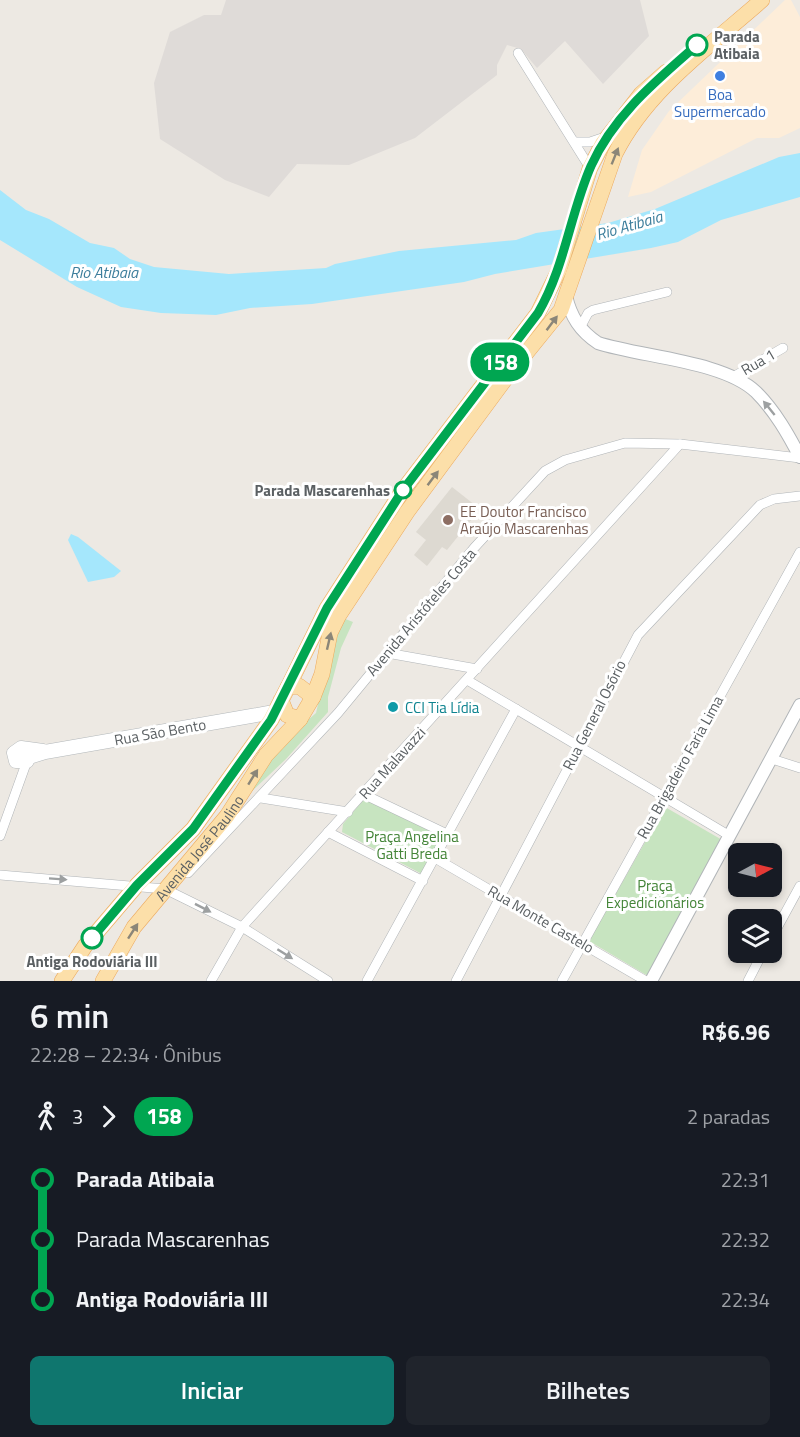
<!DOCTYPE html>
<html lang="pt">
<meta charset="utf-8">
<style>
:root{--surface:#171b24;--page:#20242c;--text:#f1f3f6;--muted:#9ea1a6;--accent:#0f766e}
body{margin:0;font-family:"Titillium Web",sans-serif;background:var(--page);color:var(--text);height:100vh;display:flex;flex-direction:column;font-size:22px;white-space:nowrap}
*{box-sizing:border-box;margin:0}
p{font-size:20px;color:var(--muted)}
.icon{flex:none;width:33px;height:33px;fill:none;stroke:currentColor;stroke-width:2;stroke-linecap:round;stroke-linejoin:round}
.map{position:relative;height:981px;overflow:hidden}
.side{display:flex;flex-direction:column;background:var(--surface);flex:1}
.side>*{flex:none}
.badge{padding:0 12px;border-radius:20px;font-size:21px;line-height:39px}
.needle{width:39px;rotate:83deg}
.fabs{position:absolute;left:728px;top:843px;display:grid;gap:12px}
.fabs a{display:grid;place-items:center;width:54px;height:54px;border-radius:9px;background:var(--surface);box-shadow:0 3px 9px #0003;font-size:30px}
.map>.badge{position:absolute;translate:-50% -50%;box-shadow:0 0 0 3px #fff}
.legs{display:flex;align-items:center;gap:9px;height:66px;padding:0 30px;font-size:20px}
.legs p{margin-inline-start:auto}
.overview{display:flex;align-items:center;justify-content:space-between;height:102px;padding:0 30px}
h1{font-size:33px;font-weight:600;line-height:45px}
.button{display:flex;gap:12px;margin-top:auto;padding:12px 30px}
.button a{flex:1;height:69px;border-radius:9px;background:var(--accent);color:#fff;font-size:24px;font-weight:600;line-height:69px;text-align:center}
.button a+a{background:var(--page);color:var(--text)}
ul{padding:0 30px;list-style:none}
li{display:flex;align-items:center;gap:21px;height:60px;font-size:22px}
li i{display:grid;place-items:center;width:9px;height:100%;margin:0 8px;background:currentColor}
li i::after{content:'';width:15px;height:15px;margin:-8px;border:4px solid;border-radius:50%;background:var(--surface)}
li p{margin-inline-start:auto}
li:first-child i{background:linear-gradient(#0000 50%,currentColor 0)}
li:last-child i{background:linear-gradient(currentColor 50%,#0000 0)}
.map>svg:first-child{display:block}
.commercial{fill:#fdedd9}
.industrial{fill:#dfdbd8}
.education{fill:#ddd9d1}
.green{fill:#c7e4c0}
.water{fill:#a5e7fc}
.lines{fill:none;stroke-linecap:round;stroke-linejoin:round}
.minor-casing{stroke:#b1b5b8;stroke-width:10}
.tertiary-casing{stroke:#b1b5b8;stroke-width:14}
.secondary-casing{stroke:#b2b7ba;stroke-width:15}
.primary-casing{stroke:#eca95d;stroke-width:16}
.minor{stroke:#fff;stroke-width:9}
.tertiary{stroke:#fff;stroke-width:12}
.secondary{stroke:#fff;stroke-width:14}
.primary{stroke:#fcdfa9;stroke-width:15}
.oneway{fill:#8b8678}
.oneway2{fill:#9da0a1}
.line-1-casing{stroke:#fff;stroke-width:14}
.line-1{stroke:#00a651;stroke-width:9}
.stop-1-dot{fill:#fff;stroke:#00a651;stroke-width:3}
.shop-dot{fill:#3f7fe0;stroke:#fff;stroke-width:2}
.education-dot{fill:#8d6e63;stroke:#fff;stroke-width:2}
.culture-dot{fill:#0f9aa8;stroke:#fff;stroke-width:2}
.labels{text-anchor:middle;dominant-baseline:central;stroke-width:6;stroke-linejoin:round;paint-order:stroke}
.stop-label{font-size:15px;font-weight:bold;fill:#5b6063;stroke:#fff;text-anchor:start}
.shop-label{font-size:15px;fill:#366cbe;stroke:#fff}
.street-label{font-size:15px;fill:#5b6063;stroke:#fff}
.education-label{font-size:15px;fill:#785e54;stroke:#fff;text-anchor:start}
.culture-label{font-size:15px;fill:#0d838f;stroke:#fff;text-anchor:start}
.park-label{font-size:15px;fill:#448538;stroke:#fff}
.water-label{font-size:16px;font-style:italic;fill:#3d7e9c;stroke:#fff}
</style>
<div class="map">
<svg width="800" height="981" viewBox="0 0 800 981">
<rect width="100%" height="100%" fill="#ede9e3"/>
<!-- commercial -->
<path class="commercial" d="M785,0H791L800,17V128L779,138H757L651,192L628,197L642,150L669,111Z"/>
<!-- industrial -->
<path class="industrial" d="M226,0H640L649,36L603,84L565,41L537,68L521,49L507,45L497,65V75L415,138L349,165L297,164L269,197L225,180L160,139L154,83L170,32L204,15H221Z"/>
<!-- education -->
<path class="education" d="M452,487L480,509L447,550L442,547L427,566L414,555L426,540L416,532Z"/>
<!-- green -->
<g class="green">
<path d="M343,618L353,622L341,648L328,697V712L286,759L214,827L277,747L316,713L334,634Z"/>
<path d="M365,798L442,836L422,874L342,832L343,824Z"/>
<path d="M665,807L724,841L648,976L589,941Z"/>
</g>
<!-- water -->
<g class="water">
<path d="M800,153V197L721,220L678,242L651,248L495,274L464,282L312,304L250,308L216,315L161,313L121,307L77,287L0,240V190L26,210L49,219L90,243L114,248L130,259L154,267L229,274L326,268L335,264L399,251L516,240L536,233L608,223L655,209L779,157Z"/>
<path d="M71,534L78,537L121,571L114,577L88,582L68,540Z"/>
</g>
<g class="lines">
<defs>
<g id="minor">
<path d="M518,53L590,168"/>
<path d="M575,142H590L605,137"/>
<path d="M580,328L588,313L593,310L667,292"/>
<path d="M733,377L783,348"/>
<path d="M387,653L477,669"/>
<path d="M467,680L730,836"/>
<path d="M772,759L800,768"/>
<path d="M363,794L447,834"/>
<path d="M261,798L348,812"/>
<path d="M328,832L423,881"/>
<path d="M0,836L27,761"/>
<path d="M435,858L646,981"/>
<path d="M188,873L338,713L474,548L545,471L565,460L625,443L680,444L800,458"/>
<path d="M0,875L165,889L242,927L328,981"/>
<path d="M771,939L800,886"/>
<path d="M211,981L242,927L680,444"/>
<path d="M367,981L516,709"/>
<path d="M456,981L638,635L760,505L774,499L800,496"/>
<path d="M562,981L800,552"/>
<path d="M748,981L763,952"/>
</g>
<g id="tertiary">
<path d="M566,296C571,317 580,331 598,343C641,357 724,361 756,392C775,411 788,434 800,457"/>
<path d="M651,981L800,705"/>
</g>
<g id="secondary">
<path d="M28,751L27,761H16L14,753L21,748L43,751"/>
<path d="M29,757L45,752L274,712"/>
</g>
<g id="primary">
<path d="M288,687L327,608L403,490L538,313L559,270L590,168L603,143L641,94L666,72"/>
<path d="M313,697L322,674L330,633L339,615L407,512L506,378L561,310L615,154C647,90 710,46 762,0"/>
<path d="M62,981L85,946L137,885L193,829L271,720L288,687L299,686L313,697L300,719L287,715L281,700"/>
<path id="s1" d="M103,981L134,927L227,816L266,755L300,719"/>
</g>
</defs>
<!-- minor casing -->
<use href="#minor" class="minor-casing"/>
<!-- tertiary casing -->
<use href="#tertiary" class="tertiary-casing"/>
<!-- secondary casing -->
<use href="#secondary" class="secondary-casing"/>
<!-- primary casing -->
<use href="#primary" class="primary-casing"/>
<!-- minor -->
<use href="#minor" class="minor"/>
<!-- tertiary -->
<use href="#tertiary" class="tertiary"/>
<!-- secondary -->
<use href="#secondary" class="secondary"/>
<!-- primary -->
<use href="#primary" class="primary"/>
</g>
<!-- one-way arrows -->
<defs><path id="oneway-solid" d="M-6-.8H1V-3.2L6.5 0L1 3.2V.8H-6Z" transform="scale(1.5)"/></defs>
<g class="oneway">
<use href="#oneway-solid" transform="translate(615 156) rotate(-68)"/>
<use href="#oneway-solid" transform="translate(552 323) rotate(-53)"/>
<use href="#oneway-solid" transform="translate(433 478) rotate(-53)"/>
<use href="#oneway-solid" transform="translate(329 641) rotate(-77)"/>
<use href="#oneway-solid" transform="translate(253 777) rotate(-58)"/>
<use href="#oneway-solid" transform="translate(133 931) rotate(-57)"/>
</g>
<g class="oneway2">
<use href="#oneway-solid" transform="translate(769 408) rotate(-129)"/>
<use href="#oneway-solid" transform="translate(58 879) rotate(4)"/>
<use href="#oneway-solid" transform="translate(203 908) rotate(27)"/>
<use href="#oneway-solid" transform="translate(285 954) rotate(32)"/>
</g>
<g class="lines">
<defs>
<path id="line-1" d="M92,938L137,885L193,829L271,720L327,608L403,490L538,313C565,267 570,214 591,166C614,115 656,81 697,45"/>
</defs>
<!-- line-1 casing -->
<use href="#line-1" class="line-1-casing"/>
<!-- line-1 -->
<use href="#line-1" class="line-1"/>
</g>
<!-- markers -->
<g class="stop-1-dot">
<circle cx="697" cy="45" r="10"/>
<circle cx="403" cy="490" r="8"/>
<circle cx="92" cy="938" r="10"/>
</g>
<circle class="shop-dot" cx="720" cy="76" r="6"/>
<circle class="education-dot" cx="448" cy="520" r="6"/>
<circle class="culture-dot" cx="393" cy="707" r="6"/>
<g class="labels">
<!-- stop labels -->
<g class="stop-label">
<text x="714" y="36">Parada<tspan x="714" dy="17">Atibaia</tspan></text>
<text x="390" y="490" text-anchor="end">Parada Mascarenhas</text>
<text x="92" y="961" text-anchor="middle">Antiga Rodoviária III</text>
</g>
<!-- shop labels -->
<g class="shop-label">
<text x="720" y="94">Boa<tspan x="720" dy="17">Supermercado</tspan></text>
</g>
<!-- street labels -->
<g class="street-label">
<text transform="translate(758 362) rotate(-30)">Rua 1</text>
<text transform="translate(421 612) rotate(-50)">Avenida Aristóteles Costa</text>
<text transform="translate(594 715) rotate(-63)">Rua General Osório</text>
<text transform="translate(160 732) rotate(-10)">Rua São Bento</text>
<text transform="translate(392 763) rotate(-48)">Rua Malavazzi</text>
<text transform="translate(680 767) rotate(-61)">Rua Brigadeiro Faria Lima</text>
<text stroke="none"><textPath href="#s1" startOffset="165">Avenida José Paulino</textPath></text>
<text transform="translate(541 919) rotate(30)">Rua Monte Castelo</text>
</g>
<!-- education labels -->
<g class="education-label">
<text x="460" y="511">EE Doutor Francisco<tspan x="460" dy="17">Araújo Mascarenhas</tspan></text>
</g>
<!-- culture labels -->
<g class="culture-label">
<text x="405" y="707">CCI Tia Lídia</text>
</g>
<!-- park labels -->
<g class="park-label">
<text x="412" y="836">Praça Angelina<tspan x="412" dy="17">Gatti Breda</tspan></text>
<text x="655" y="885">Praça<tspan x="655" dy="17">Expedicionários</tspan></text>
</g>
<!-- water labels -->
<g class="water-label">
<text transform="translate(629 225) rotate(-16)">Rio Atibaia</text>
<text x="104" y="272">Rio Atibaia</text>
</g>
</g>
</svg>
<div class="fabs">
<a><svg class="needle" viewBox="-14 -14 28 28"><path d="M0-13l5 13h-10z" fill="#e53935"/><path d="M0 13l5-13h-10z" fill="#9ea1a6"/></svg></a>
<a><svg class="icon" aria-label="layers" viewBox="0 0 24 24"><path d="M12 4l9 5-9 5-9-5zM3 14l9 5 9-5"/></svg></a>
</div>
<b class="badge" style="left:500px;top:362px;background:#00a651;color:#fff">158</b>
</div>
<section class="side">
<div class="overview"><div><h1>6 min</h1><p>22:28 – 22:34 · Ônibus</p></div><b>R$6.96</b></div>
<div class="legs"><svg class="icon" aria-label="walk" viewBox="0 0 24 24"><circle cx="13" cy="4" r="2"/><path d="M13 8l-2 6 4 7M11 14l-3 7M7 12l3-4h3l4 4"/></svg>3<svg class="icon" aria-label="forward" viewBox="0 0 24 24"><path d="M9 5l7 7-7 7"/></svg><b class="badge" style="background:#00a651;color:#fff">158</b><p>2 paradas</p></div>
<ul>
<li><i style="color:#00a651"></i><b>Parada Atibaia</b><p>22:31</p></li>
<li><i style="color:#00a651"></i><span>Parada Mascarenhas</span><p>22:32</p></li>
<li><i style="color:#00a651"></i><b>Antiga Rodoviária III</b><p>22:34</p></li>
</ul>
<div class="button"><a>Iniciar</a><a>Bilhetes</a></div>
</section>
